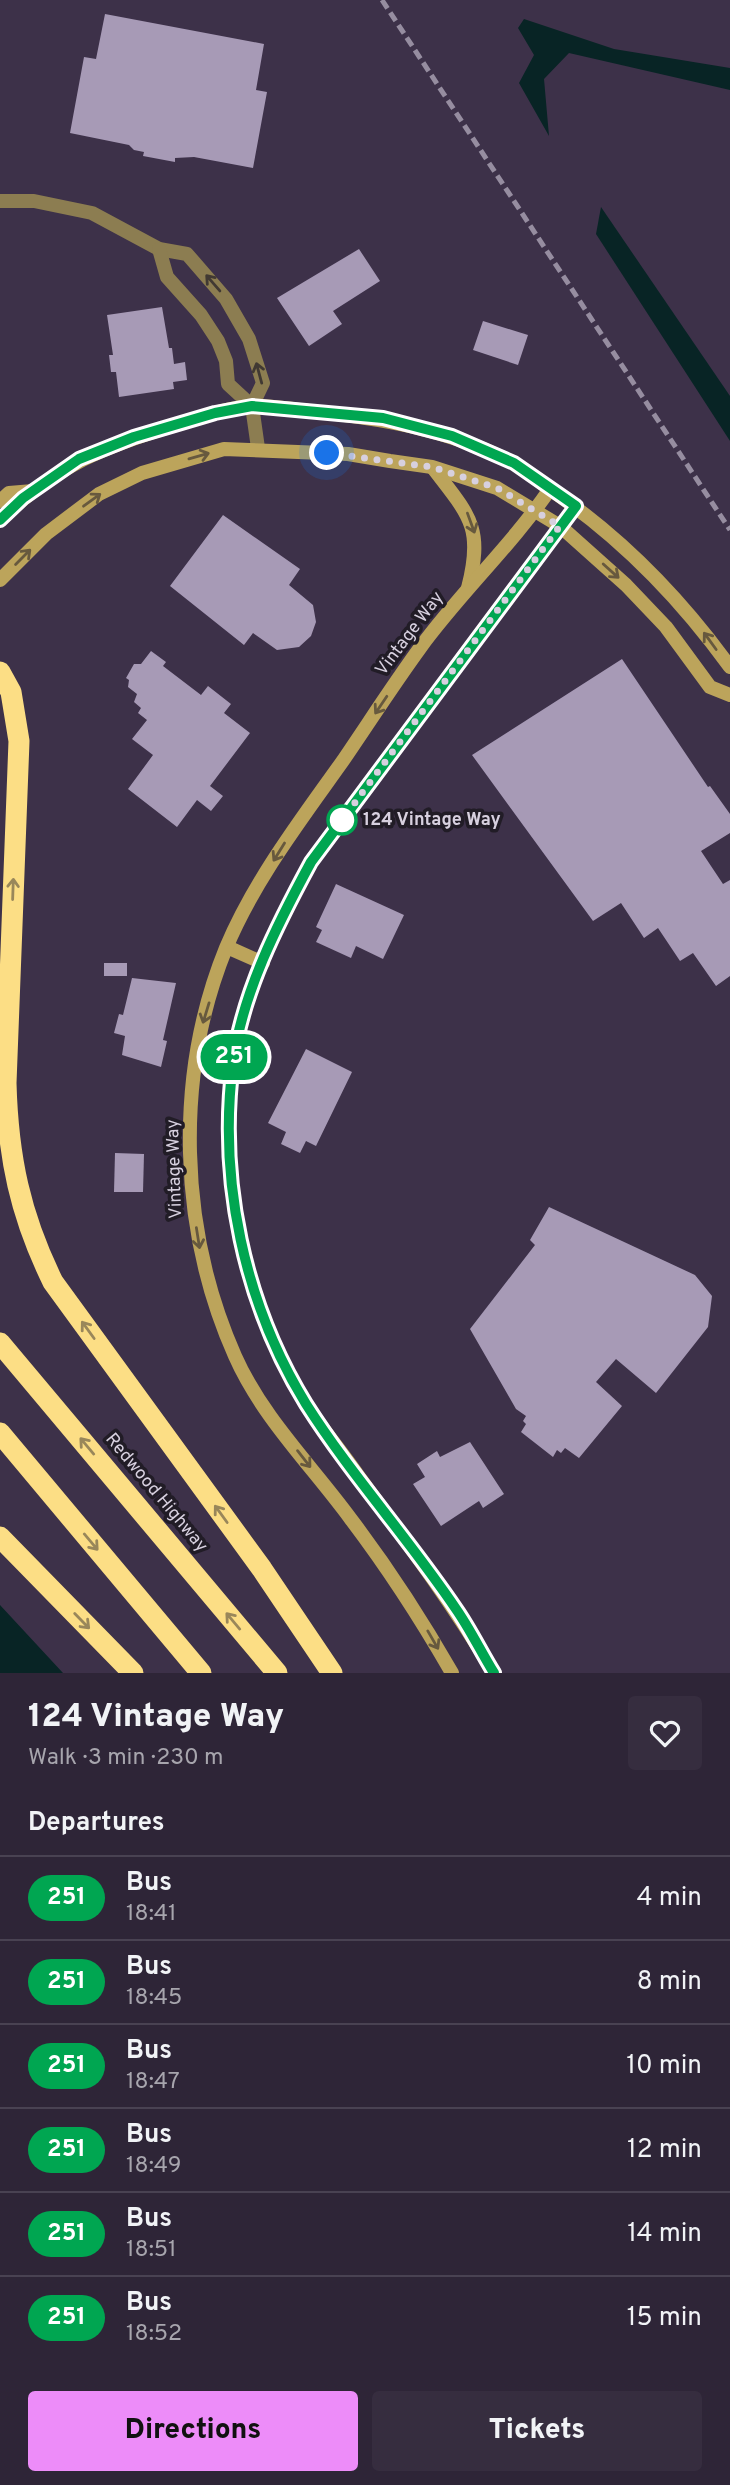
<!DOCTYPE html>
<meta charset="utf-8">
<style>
:root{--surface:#2e2537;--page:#362d3f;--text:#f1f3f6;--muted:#a7a5ad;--line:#494252;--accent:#ed8cf9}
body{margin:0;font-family:Overpass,sans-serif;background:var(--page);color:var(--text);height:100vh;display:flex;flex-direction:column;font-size:26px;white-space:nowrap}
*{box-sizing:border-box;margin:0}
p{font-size:23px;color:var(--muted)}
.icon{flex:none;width:38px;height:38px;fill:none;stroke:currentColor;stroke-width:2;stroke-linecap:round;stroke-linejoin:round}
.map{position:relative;height:1673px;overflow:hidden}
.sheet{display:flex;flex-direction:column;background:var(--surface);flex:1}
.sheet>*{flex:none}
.badge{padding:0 14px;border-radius:23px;font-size:24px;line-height:46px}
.you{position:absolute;width:35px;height:35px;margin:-18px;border:5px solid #fff;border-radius:50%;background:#1a73e8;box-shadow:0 0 0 10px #1a73e833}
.map>.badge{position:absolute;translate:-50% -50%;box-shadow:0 0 0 4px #fff}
h2{padding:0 28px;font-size:26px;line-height:63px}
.round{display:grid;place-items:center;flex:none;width:74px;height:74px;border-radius:7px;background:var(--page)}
.overview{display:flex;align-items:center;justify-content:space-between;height:119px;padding:0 28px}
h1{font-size:33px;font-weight:800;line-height:52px}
.action{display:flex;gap:14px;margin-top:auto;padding:14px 28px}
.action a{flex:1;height:80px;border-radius:7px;background:var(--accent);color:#111;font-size:28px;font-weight:800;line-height:80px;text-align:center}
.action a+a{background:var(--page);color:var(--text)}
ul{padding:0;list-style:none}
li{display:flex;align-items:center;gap:21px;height:84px;padding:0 28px;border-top:2px solid var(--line)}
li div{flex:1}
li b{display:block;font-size:26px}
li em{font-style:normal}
li .badge{min-width:77px;font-weight:700;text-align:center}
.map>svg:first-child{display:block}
.water{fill:#082425}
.building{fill:#a79ab6}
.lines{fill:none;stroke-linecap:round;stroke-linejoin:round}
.street{stroke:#8c7d51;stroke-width:14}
.secondary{stroke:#bca45b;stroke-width:14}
.highway{stroke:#fcde85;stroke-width:21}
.rail{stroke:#968da0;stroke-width:5;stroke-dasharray:10 5;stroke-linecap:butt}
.oneway{stroke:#413933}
.oneway2{stroke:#67593e}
.oneway3{stroke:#99875a}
.line-casing{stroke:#fff;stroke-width:16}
.line{stroke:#00a651;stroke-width:10}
.walk{stroke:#d7d0df;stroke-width:7;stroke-dasharray:0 12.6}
.stop-dot{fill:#fff;stroke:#00a651;stroke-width:3.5}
.labels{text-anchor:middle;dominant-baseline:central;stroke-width:7;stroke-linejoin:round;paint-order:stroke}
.street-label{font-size:18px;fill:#d7d0df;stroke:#211c26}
.stop-label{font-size:18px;font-weight:bold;fill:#d7d0df;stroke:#211c26;text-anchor:start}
</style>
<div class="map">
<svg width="730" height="1673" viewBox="0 0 730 1673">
<rect width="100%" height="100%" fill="#3d3149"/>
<!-- water -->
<g class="water">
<path d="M524,19L614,49L730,68V90L569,53L544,79L549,136L519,83L534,55L518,28Z"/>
<path d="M601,207L730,396V441L596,234Z"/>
<path d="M0,1605L63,1673H64H0Z"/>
</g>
<!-- building -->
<g class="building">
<path d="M105,14L264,44L256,90L267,92L253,168L194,157L175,158V162L143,156L144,152L134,150L129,145L70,133L84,57L96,59Z"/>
<path d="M359,249L380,281L333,311L342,324L309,346L277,298Z"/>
<path d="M162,307L169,348H172L174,364L185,362L187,380L173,382L174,389L119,397L116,372H111L109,355H113L107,315Z"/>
<path d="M483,321L528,335L518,365L473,350Z"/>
<path d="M223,515L300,569L289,585L313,605L316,622L311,636L299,647L277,650L253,633L244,645L170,586Z"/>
<path d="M151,651L166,662L163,666L201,695L208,686L231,704L224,713L250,733L210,786L223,796L211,811L197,800L177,827L128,789L153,755L132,739L147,720L138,713L141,708L134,702L137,694L128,687L129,680L126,678L134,664H141Z"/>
<path d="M622,659L708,787L710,786L730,814V833L701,851L723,884L730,880V976L716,986L693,953L680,961L658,928L644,938L621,903L593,921L472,755Z"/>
<path d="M336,884L404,915L383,959L356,946L351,958L316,942L322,930L316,927Z"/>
<rect x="104" y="963" width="23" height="13"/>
<path d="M132,978L176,983L163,1040L167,1041L161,1067L122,1055L125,1036L114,1033L119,1014L123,1015Z"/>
<path d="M306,1049L352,1072L316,1146L306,1141L300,1153L281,1144L286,1132L268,1123Z"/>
<path d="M115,1153L144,1154L143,1192H114Z"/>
<path d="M549,1207L695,1275L712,1296L708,1327L656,1393L616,1359L596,1382L622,1406L579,1458L565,1448L561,1453L557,1450L553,1457L521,1432L526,1424L523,1421L526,1416L516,1409L470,1329L535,1245L530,1240Z"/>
<path d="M470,1442L504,1494L483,1508L479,1501L441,1526L413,1484L425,1477L417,1464L437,1451L440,1457Z"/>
</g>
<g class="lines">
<!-- street -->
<g class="street">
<path d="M0,201H34L92,213L159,249L187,254L226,299L249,339L263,383L252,406L258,448"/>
<path d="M159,249L167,277L201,315L218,341L226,361L228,384L252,406"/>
</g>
<!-- secondary -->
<g class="secondary">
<path d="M433,468C469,515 484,527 468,588"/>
<path d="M0,501L9,493L33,491"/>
<path d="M0,520C57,465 105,446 179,424C202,417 226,408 251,406C269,405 290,409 309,411C380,418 447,429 512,462C526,470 538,481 551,490C622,538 680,598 730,667"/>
<path d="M0,580L46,534L99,494L142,473L224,449L348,454L390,461L432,467L497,488L560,526L626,585L666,627L710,687L730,695"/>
<path d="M227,947L263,963"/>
<path d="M452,1673C421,1619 388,1568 350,1518C311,1465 262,1417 235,1356C179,1230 174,1076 226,948C254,881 300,821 342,762C368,724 393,685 420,648C460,593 511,546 550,489"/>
<path d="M494,1673C453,1604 406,1541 359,1477C342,1452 322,1429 306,1404C244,1303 217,1180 233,1063C243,992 278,924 311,862L576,506"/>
</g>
<!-- highway -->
<g class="highway">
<path d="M0,672L11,692L19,741L6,1083C8,1157 20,1215 53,1282L262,1569L332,1673"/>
<path d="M0,1343L277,1673"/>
<path d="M0,1433L201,1673"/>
<path d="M0,1537L133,1673"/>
</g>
<!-- rail -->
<path class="rail" d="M382,0L730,530"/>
</g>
<!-- one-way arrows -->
<defs><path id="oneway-shaft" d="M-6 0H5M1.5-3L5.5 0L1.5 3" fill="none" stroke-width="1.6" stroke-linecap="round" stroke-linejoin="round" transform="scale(1.75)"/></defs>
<g class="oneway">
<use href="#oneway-shaft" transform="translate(213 283) rotate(-131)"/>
<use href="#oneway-shaft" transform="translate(259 373) rotate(-105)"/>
</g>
<g class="oneway2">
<use href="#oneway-shaft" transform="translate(199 456) rotate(-16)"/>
<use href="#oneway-shaft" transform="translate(92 500) rotate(-36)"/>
<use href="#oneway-shaft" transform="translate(471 523) rotate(70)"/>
<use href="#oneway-shaft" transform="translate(23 557) rotate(-45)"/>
<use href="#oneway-shaft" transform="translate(611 571) rotate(42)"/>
<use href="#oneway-shaft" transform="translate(710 641) rotate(-126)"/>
<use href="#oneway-shaft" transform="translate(381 705) rotate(124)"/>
<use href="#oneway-shaft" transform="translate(279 852) rotate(122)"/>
<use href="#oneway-shaft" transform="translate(206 1013) rotate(107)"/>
<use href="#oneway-shaft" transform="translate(198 1238) rotate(81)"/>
<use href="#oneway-shaft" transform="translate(304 1459) rotate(52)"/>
<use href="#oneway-shaft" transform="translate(433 1640) rotate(60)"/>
</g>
<g class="oneway3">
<use href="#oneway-shaft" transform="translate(13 889) rotate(-88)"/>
<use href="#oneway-shaft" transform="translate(88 1330) rotate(-126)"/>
<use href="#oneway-shaft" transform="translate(87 1446) rotate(-130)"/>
<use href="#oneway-shaft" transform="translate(221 1514) rotate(-126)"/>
<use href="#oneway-shaft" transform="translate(91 1542) rotate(50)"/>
<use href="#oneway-shaft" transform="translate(82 1621) rotate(46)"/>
<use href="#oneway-shaft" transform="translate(233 1621) rotate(-130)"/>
</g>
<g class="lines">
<defs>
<path id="line" d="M0,520L23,498L79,459L134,437L215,413L252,406L383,418L452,436L514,463L576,506L311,862C278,923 242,993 233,1063C218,1180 244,1303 306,1404C351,1475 409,1539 456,1609C470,1629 481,1652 494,1673"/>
</defs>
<!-- line casing -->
<use href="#line" class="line-casing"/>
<!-- line -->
<use href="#line" class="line"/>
<!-- walk -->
<path class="walk" d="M327,453L432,467L497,488L560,526L342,820"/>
</g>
<!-- markers -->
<circle class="stop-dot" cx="342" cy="820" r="14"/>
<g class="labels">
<!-- street labels -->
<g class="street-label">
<text transform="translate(410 634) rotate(-53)">Vintage Way</text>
<text transform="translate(175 1169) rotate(-92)">Vintage Way</text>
<text transform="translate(156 1493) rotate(50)">Redwood Highway</text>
</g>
<!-- stop labels -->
<g class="stop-label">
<text x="363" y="820">124 Vintage Way</text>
</g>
</g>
</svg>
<div class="you" style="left:327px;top:453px"></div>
<b class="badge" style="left:234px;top:1057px;background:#00a651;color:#fff">251</b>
</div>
<section class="sheet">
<div class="overview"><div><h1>124 Vintage Way</h1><p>Walk · 3 min · 230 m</p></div><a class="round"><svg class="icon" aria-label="heart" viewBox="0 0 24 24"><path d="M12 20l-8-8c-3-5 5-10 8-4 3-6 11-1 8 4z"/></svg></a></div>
<h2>Departures</h2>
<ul>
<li><span class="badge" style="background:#00a651;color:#fff">251</span><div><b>Bus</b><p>18:41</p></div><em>4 min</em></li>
<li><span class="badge" style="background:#00a651;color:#fff">251</span><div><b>Bus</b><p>18:45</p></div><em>8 min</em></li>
<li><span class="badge" style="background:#00a651;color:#fff">251</span><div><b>Bus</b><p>18:47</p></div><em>10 min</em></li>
<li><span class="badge" style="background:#00a651;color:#fff">251</span><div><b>Bus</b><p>18:49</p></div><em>12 min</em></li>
<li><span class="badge" style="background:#00a651;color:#fff">251</span><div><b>Bus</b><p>18:51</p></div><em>14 min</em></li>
<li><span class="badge" style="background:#00a651;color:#fff">251</span><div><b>Bus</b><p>18:52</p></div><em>15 min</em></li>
</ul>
<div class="action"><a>Directions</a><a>Tickets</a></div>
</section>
